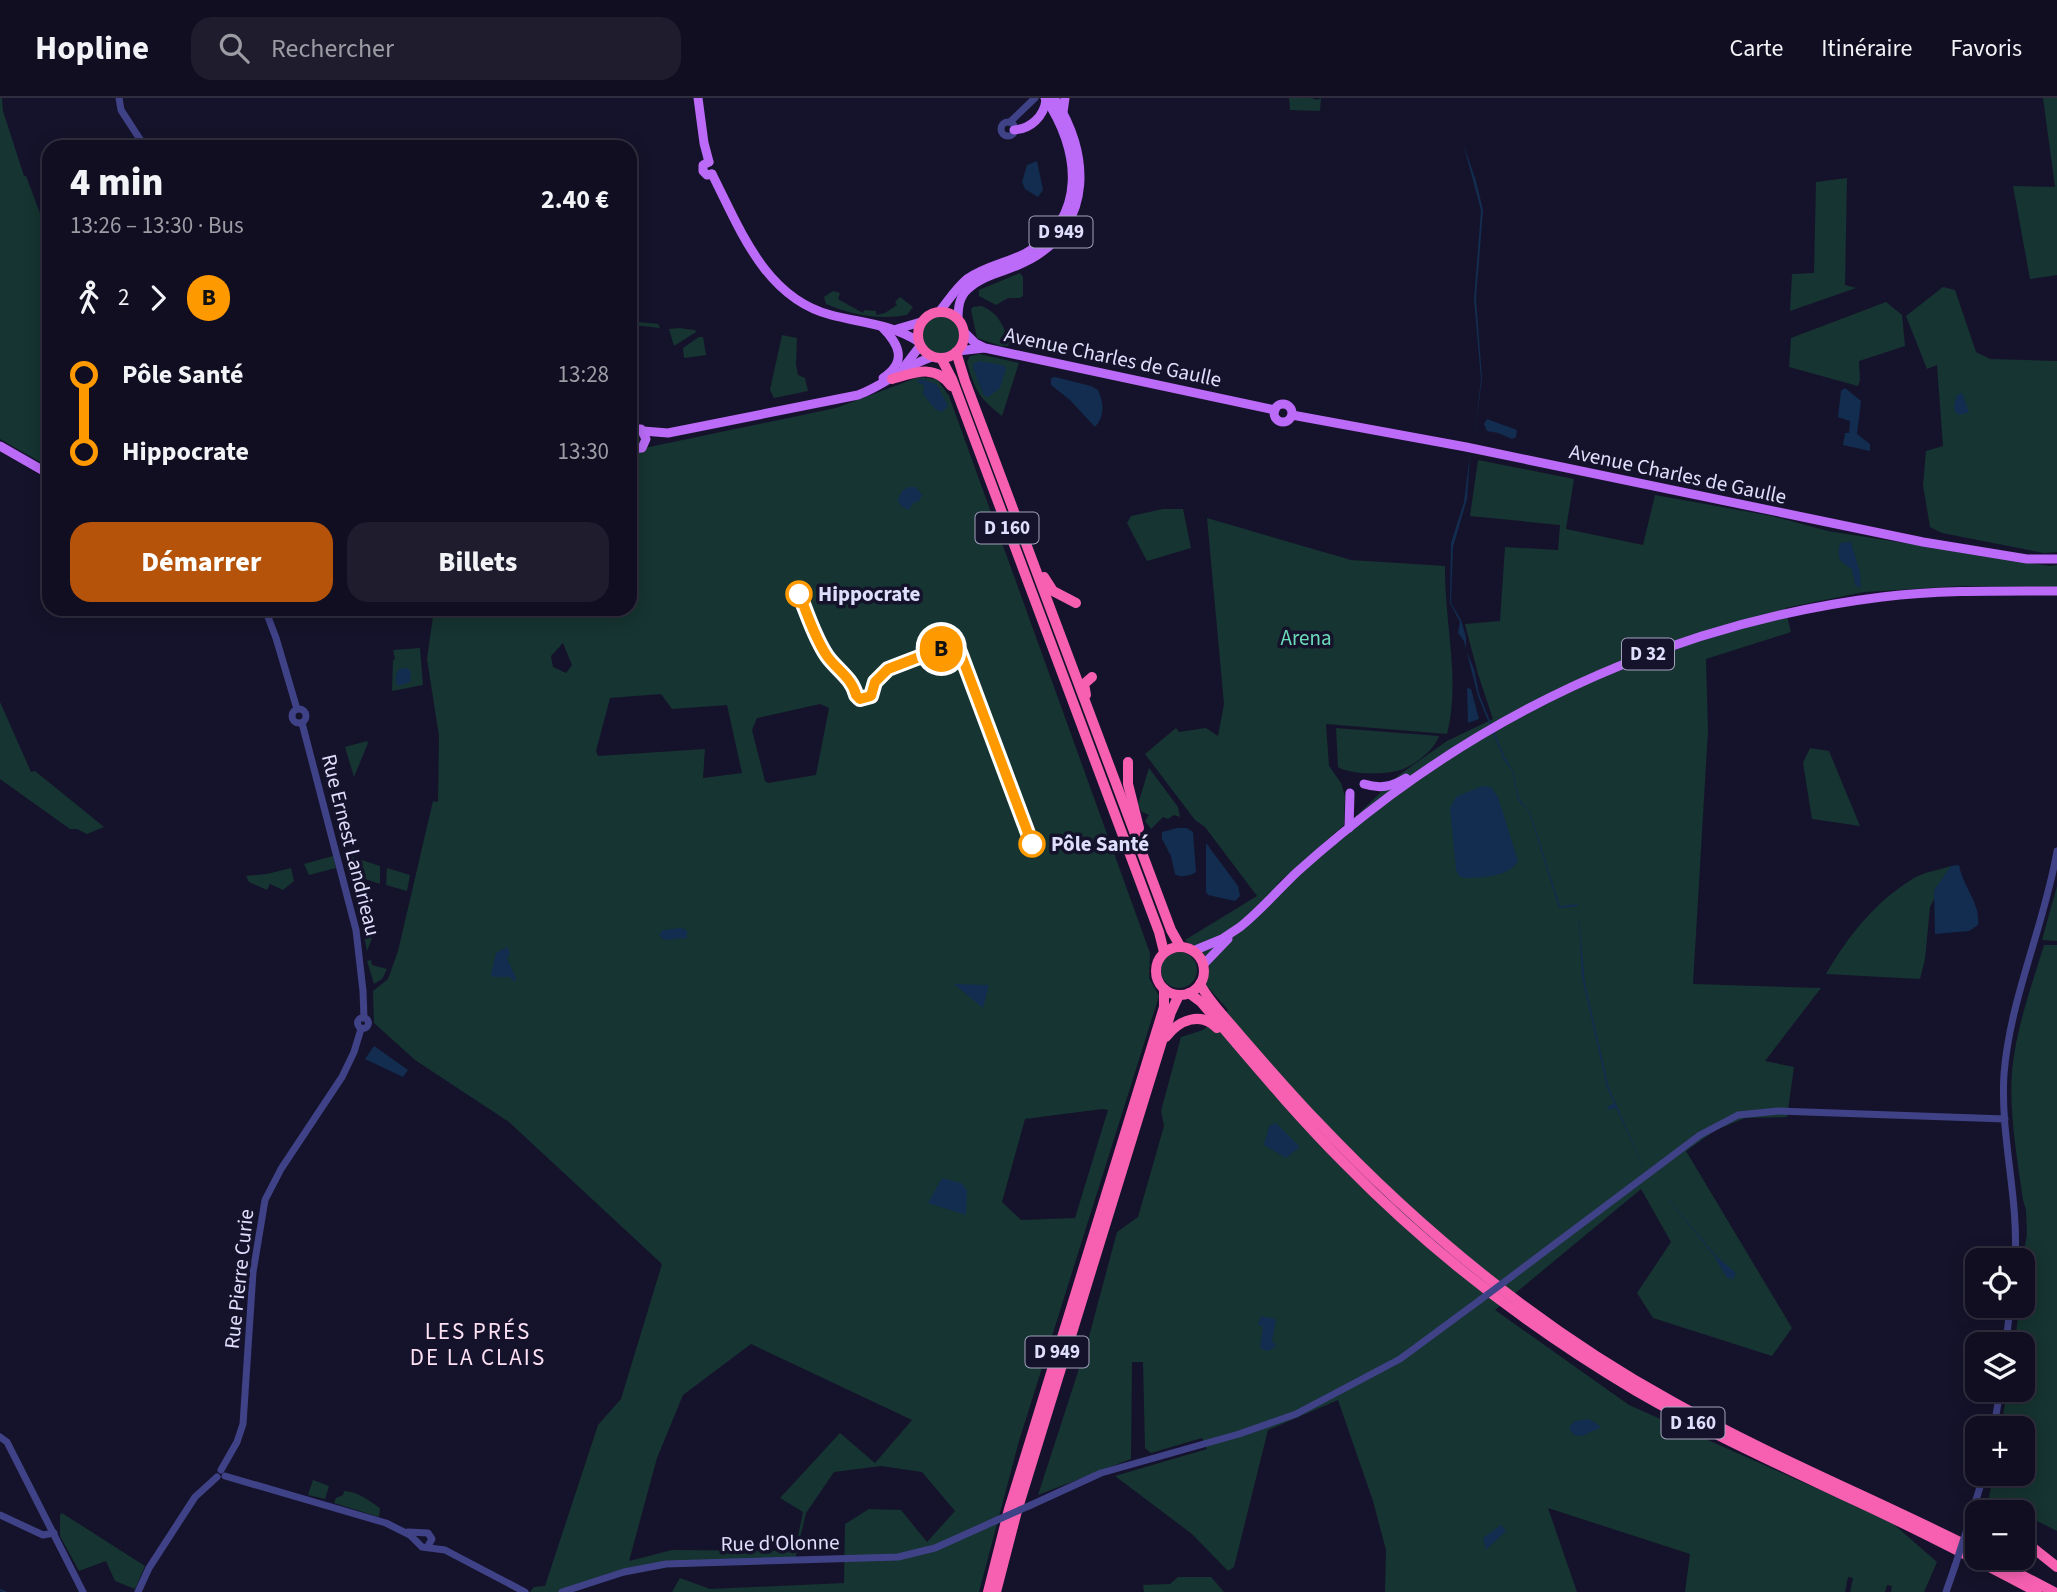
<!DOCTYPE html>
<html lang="fr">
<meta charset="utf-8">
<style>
:root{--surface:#100e20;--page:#1e1c2d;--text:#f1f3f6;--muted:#9c9ca5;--line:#302e3e;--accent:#b45309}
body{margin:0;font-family:"Source Sans 3",sans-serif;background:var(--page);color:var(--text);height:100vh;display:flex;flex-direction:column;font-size:26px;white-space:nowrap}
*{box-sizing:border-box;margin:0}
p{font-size:23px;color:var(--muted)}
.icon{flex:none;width:38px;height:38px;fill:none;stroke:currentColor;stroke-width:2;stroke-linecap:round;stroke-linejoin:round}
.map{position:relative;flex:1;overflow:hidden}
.side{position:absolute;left:42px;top:42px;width:595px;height:476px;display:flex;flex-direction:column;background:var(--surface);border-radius:21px;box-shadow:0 4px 18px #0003,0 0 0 2px var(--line)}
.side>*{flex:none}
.badge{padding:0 14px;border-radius:23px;font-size:24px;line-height:46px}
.buttons{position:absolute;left:1965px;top:1150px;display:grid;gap:14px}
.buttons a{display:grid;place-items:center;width:70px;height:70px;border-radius:14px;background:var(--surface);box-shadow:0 4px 18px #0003,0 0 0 2px var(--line);font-size:35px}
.map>.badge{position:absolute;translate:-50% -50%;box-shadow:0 0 0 4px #fff}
.legs{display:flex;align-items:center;gap:10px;height:77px;padding:0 28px;font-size:23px}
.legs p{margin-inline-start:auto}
.headline{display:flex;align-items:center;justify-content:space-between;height:119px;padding:0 28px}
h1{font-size:38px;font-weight:800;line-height:52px}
.primary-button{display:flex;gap:14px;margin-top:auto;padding:14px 28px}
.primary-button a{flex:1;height:80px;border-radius:21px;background:var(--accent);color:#fff;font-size:28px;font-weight:800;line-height:80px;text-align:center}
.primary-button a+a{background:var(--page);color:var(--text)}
ul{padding:0 28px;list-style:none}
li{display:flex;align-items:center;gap:24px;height:77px;font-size:26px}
li i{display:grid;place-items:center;width:10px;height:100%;margin:0 9px;background:currentColor}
li i::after{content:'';width:18px;height:18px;margin:-9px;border:5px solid;border-radius:50%;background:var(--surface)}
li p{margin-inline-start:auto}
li:first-child i{background:linear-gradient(#0000 50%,currentColor 0)}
li:last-child i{background:linear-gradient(currentColor 50%,#0000 0)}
header{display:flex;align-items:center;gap:42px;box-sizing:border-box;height:98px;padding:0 35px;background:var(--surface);border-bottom:2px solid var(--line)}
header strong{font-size:33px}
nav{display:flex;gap:38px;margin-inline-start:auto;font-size:24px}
.search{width:490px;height:63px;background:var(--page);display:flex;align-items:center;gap:18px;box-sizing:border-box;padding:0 24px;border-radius:21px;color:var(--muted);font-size:26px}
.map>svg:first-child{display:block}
.green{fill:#163431;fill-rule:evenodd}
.water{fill:#122d4f}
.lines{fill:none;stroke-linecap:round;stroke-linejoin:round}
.stream{stroke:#122d4f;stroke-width:2}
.minor{stroke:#404287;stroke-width:7}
.major{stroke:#bb6bf7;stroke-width:9}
.highway{stroke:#f760b1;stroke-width:10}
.minor-bridge{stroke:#404287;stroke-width:7}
.line-1-casing{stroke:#fff;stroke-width:16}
.line-1{stroke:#f90;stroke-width:10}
.stop-1-dot{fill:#fff;stroke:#f90;stroke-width:3.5}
.labels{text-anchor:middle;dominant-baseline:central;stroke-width:7;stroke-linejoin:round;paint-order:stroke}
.shield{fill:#15132b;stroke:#a3a1be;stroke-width:2}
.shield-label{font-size:19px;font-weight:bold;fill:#e0defd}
.street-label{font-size:21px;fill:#e0defd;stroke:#15132b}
.stop-label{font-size:21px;font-weight:bold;fill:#e0defd;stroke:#15132b;text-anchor:start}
.park-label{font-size:21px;fill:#6cdbb9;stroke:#15132b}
.neighbourhood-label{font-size:23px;letter-spacing:2px;fill:#fde0f4;stroke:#15132b}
</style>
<header>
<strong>Hopline</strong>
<div class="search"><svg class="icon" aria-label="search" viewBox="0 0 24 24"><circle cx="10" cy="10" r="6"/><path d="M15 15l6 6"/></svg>Rechercher</div>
<nav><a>Carte</a><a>Itinéraire</a><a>Favoris</a></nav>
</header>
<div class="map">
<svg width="2057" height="1494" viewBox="0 0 2057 1494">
<rect width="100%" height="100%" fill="#15132b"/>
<!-- green -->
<g class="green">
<path d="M0,0H2L3,13L24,78H26L49,139L47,210L49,369L0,341Z"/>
<path d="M1289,0H1311L1317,2L1321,0L1320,13L1290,12Z"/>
<path d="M2043,0H2057V177L2030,181L2013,88L2055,89Z"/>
<path d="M1847,80L1845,187L1856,190L1790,213L1792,176L1814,175L1816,84Z"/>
<path d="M1020,175L1023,179V198L1020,200H1008L996,207L979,198V192Z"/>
<path d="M1943,189L1955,192L1976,254L1990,261L2057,263V454L2044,455L1942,435L1930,429L1923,387L1926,353L1943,348L1937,267L1927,271L1906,218Z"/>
<path d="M833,193L840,195L838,201L863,215L864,212L876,213V217L885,215L897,207L895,204L900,199L913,209L907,217C879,222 852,217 826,206L824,199Z"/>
<path d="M1886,204L1902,217L1905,248L1859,263L1860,282L1858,288L1789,269L1791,240Z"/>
<path d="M630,206L639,224L658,226L660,230L633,227L630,225Z"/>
<path d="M981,208C999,215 1003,227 1009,245L1008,248H1001L977,240L971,212L973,209Z"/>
<circle cx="941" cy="237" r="20"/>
<path d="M679,230L695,232L696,234L674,248L669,231Z"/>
<path d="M782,237L797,240L796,266L798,277L805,280L808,293L774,300L770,292Z"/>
<path d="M699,239H703L706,257L684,260L683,250Z"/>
<path d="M979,256L1019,265L1002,318C979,300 975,293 967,264L970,258Z"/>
<path d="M919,279L937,281L949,298L1150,855L1149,880L1159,898L1019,1343L979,1494H672L680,1480L710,1491L844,1485L845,1426L869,1411L901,1412L927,1444L955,1413L922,1374L881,1368L834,1374L806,1415L794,1465L630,1470L567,1494H530L534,1489L545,1488L598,1327L621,1301L662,1166L509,1024L415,962L374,925L373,893L388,881L398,853L433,703L438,704L439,638L427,561L434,511H630V353L836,310ZM563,545L572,567L566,575L553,569L551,558ZM661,596L672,611L727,607L742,675L703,680L705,651L598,658L596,653L610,600ZM820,606L829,610L816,677L768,685L765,683L752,632L757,620ZM1102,1011L1108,1012L1075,1120L1021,1122L1002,1104L1025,1021ZM751,1246L912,1322L875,1365L840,1335L780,1400L803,1414L795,1453L672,1452L629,1463L657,1360L683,1297Z"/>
<path d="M1478,362L1574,381L1566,431L1643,447L1655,397L1772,418L1828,433L2050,468L2057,467V489L1961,488L1864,494L1785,510L1791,534L1706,561L1708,633L1693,886L1821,890L1765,963L1794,969L1787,1019L1745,1020L1716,1032L1686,1053L1792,1230L1772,1258L1653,1220L1637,1195L1671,1144L1641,1091L1495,1212L1629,1307L1890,1423L1937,1464L1924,1494H1891L1892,1488L1887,1487L1885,1494H1850L1853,1480L1848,1479L1845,1494H1685L1690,1456L1548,1410L1577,1494H1385L1386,1452L1373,1403L1338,1302L1268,1332L1234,1469L1228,1473L1192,1436L1115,1378L1207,1351L1202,1340L1151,1355L1145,1350L1143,1264H1132L1131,1361L1038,1397L1087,1246L1117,1134L1138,1119L1164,1028L1161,1013L1181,939L1203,932L1228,912L1206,887L1210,864L1185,842L1257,798L1205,729L1195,722L1145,656L1176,630L1179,634L1206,630L1218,638L1224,606L1207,420L1351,462L1445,468C1444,524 1461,581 1447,636L1326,626L1329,668L1341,685L1345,698L1344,727L1276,787L1295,776L1399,677L1447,643L1493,621L1478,576L1465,526L1500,523L1505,449L1558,452L1560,427L1470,418Z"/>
<path d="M1163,411H1183L1191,450L1147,463L1127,425L1131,418Z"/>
<path d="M420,550L423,587L392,593L393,562L395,561L393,552Z"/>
<path d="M0,604L31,674L35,673L104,729L87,736L77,731H70L0,681Z"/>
<path d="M1336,630L1439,638C1435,651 1416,666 1403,671C1390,677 1349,677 1338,669Z"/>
<path d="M367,643L368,645L354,679L345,649Z"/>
<path d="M1810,650L1829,653L1860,728L1812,721L1803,665Z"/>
<path d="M1149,670L1178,709L1180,719L1174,717L1168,721L1163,719L1151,731L1145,723L1149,717L1142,714L1138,706Z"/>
<path d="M346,757L380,768V786L351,776Z"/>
<path d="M333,758L336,770L309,777L304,766Z"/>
<path d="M1951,768L1930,809L1925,861L1920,881L1826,876C1848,838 1876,803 1914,780C1924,774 1939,772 1951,768Z"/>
<path d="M291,770L294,783L283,792L270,786L267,792L249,784L246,778L267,776Z"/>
<path d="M387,770L410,777L407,793L386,787Z"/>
<path d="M2057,788V843L2042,842Z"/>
<path d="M359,810L369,814L366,826L369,827L367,835L372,840L367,853Z"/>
<path d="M2044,847H2057V1433L2023,1416V1414H2018L1989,1400L1993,1376H2023V1330H2001L2007,1292H2023V1246H2015L2019,1208H2023L2022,1162L2027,1137L2026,1112L2023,1102C2017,1059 2009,1016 2012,973C2016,930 2032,887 2044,847Z"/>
<circle cx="1179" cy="872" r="18"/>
<path d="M371,862L372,867L387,871L382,881L374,886L367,863Z"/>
<path d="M313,1382L329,1388L325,1401L308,1397Z"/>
<path d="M344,1393C358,1393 369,1403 380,1410L379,1419L334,1405L336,1400L343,1397Z"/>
<path d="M62,1415L145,1468L135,1491L115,1483L106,1463L79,1473L60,1438V1417Z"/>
<path d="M1178,1479H1211L1224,1494H1144L1143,1487L1170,1486Z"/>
</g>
<!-- water -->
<g class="water">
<path d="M1463,45L1476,83L1483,112L1476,201L1482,280L1474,341L1481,281L1474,202L1481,112Z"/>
<path d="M1037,63L1043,92L1038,99L1025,91L1022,84L1027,67Z"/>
<path d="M979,263L1003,267L1006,270L1000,290L988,299L984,298L973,270V266Z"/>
<path d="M1055,279L1091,288L1098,292C1104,305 1105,318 1095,329L1070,302L1051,287V280Z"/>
<path d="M922,281L937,286L948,308L942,314L935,311L923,296L924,287L920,286L917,282Z"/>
<path d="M1845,290L1861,303L1857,336L1870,346V353L1843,347L1845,335H1849L1850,323L1838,319L1841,293Z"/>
<path d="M1962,295L1969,314L1959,317L1955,314L1954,307L1957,297Z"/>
<path d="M1487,321L1517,332L1516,339L1512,341L1498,335L1487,333L1484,326Z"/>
<path d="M1470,356L1467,401L1453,449L1451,505L1461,522L1466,539V552L1474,571L1479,596L1505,660L1513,673L1519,701L1530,714L1560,808L1577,806L1578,808L1559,810L1529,714L1518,702L1512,673L1504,662L1478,598L1464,543L1458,535L1460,524L1450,505L1451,445L1464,404Z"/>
<path d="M908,389H916L922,397L919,403L913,405L909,412L901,408L898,402L902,393Z"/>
<path d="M1851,444L1860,475L1861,490L1855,487L1852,471C1838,462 1837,461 1840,445Z"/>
<path d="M407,570L411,574L410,584L398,588C395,582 395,577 399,571Z"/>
<path d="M1467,590L1471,591L1479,621L1468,625Z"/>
<path d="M1482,688L1491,689L1498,699L1518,763C1509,779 1481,780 1464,780L1459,778L1456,772L1450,710L1456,699Z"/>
<path d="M1177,730H1187L1193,734L1196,774C1191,778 1180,780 1175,776L1171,758L1162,741V734Z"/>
<path d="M1206,745L1238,788L1240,798L1235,803L1208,797L1206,794Z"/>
<path d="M1959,767C1963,789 1981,806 1978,827L1969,833L1935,836L1934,792L1951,768Z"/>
<path d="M1578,812L1585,885L1609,990L1646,1075L1616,1010L1607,1012L1608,1009L1614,1005L1607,990L1582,879Z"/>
<path d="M682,830L687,833V840L665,842L659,838L662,832Z"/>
<path d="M507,849L510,855L507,860L516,880L515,884L510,879H493L491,876L496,855Z"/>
<path d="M954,886L989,887L983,910Z"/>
<path d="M374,948L408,972L403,979L365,961Z"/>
<path d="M1276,1025L1300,1049L1286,1060L1264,1047L1269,1028Z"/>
<path d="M942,1080L961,1085L967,1092L966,1117L928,1105Z"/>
<path d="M1651,1080L1717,1159L1734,1173L1736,1176L1733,1181L1727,1180C1724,1173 1717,1166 1716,1160Z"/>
<path d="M1261,1218L1276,1221L1272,1244L1276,1246L1274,1250L1267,1253L1260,1250L1263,1229L1258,1226Z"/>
<path d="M1589,1321L1599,1327L1600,1330L1582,1338L1574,1337L1570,1332V1328L1575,1323Z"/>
<path d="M1501,1427L1506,1433L1486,1452L1483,1440Z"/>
</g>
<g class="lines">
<!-- stream -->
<path class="stream" d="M0,1492L5,1494"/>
<!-- minor -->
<g class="minor">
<path d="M119,0L121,12L145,49"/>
<path d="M1010,24L1035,0"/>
<circle cx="1008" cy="31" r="7"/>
<path d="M265,511L276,540L297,611"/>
<circle cx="299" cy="618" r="7"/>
<path d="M302,625L356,832L363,893L364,920"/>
<circle cx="363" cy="925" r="5.5"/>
<path d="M2015,1162C2019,1100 2000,1038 2004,976C2010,900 2044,829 2057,753"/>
<path d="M1511,1179L1700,1037L1738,1017L1778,1013L2005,1021"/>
<path d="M2006,1246L2010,1208"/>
<path d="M1994,1330L2000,1292"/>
<path d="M0,1339L7,1344L83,1494"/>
<path d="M221,1372L237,1344L243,1326L253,1174L265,1102L281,1071L342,979L354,954L361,931"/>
<path d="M225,1378L386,1425L410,1437L422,1449L445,1452L525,1494"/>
<path d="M1031,1407L1101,1375L1239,1336L1296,1316L1400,1261L1480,1202"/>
<path d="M0,1417L43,1437L54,1435"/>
<path d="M1967,1431L1984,1376"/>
<path d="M408,1434L428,1435L432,1441L428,1448"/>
<path d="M138,1494L149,1470L195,1399L217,1379"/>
<path d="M562,1494L624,1474L666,1466L898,1459L935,1450L995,1423"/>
<path d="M1946,1494L1955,1468"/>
</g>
<!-- major -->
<g class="major">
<path d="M698,0L704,45L709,64"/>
<path d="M1063,14L1065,0"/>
<path d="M1014,32C1031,31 1044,18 1046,2"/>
<path d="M709,64L703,67V73L707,77L712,76"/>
<path d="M712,76C740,131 765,200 831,217C861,225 892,226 919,244"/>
<path d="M939,214C948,203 956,190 967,181C985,168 1007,165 1026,155C1089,120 1080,51 1045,0"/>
<path d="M958,221C958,210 959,199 968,191C985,175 1011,173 1031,161C1094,125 1090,54 1054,0"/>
<path d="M882,229C900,247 907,264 883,280"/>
<path d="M897,231L921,224"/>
<path d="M964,234L975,245L985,250L1275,312"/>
<path d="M958,253L984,250"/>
<path d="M904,269L920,248"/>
<circle cx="1283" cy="315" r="9"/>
<path d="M1292,317L1466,349L1923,444L2027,461H2057"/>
<path d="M630,331H641L646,341L642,350L630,351"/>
<path d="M643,333L668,335L858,297C885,287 906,267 932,259"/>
<path d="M0,348L49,376"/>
<path d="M1364,686C1380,691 1391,689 1406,680"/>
<path d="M1349,730L1350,695"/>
<path d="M1193,853L1222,841L1240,829C1261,812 1278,792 1297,774C1327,747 1359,721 1391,697C1535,590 1704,521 1882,499C1941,492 1999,493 2057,493"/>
<path d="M1203,867L1228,841"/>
</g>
<!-- highway -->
<g class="highway">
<circle cx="941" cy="237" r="23"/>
<path d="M956,254L965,283L1171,832L1180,848"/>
<path d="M941,260L952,281L1159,834L1164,854"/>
<path d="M892,281C914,275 935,265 951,288"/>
<path d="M1044,479L1053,493L1076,505"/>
<path d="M1086,597L1084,586L1092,579"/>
<path d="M1128,664V686L1139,730"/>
<circle cx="1180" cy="873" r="24"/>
<path d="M1200,886C1210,905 1226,920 1239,936C1265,966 1290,995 1317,1023C1422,1134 1539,1230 1673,1304C1771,1359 1877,1402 1978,1453"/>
<path d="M1189,895L1201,904C1248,959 1294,1015 1345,1066C1431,1154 1530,1230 1636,1293C1703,1332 1773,1364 1843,1397C1909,1427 1973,1460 2037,1494"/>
<path d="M1166,939C1179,922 1201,913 1217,930"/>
<path d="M1975,1407L1987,1414"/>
<path d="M2023,1442L2057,1469"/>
<path d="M1989,1460L2054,1494"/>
<path d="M988,1494L1009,1411L1164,909V891"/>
<path d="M996,1494L1017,1413L1171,914L1179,897"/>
</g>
<!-- minor-bridge -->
<g class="minor-bridge">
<path d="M1480,1202L1511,1179"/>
<path d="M995,1423L1031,1407"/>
<path d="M1955,1468L1967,1431"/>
</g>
</g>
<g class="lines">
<defs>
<path id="line-1" d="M799,496C808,517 814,539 827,558C837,572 852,580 856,597L860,601L871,598L875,584L888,571L940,551L960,554L1032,746"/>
</defs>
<!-- line-1 casing -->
<use href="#line-1" class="line-1-casing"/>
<!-- line-1 -->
<use href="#line-1" class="line-1"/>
</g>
<!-- markers -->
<g class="stop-1-dot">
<circle cx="799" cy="496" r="12"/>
<circle cx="1032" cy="746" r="12"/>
</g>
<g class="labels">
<!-- shield labels -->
<g class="shield">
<rect x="1029.5" y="118.5" width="63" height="31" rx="5"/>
<rect x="975.5" y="414.5" width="63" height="31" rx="5"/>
<rect x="1622" y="540.5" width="52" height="31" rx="5"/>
<rect x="1025.5" y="1238.5" width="63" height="31" rx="5"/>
<rect x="1661.5" y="1309.5" width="63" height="31" rx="5"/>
</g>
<g class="shield-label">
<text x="1061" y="134">D 949</text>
<text x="1007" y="430">D 160</text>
<text x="1648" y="556">D 32</text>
<text x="1057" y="1254">D 949</text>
<text x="1693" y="1325">D 160</text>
</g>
<!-- street labels -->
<g class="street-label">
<text transform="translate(1113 259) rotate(12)">Avenue Charles de Gaulle</text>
<text transform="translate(1678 376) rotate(12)">Avenue Charles de Gaulle</text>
<text transform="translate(351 747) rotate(76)">Rue Ernest Landrieau</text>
<text transform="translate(239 1181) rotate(-84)">Rue Pierre Curie</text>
<text transform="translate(780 1445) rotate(-1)">Rue d'Olonne</text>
</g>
<!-- stop labels -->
<g class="stop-label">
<text x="818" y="496">Hippocrate</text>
<text x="1051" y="746">Pôle Santé</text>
</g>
<!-- park labels -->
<g class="park-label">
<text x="1306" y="540">Arena</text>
</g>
<!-- neighbourhood labels -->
<g class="neighbourhood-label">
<text x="478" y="1233">LES PRÉS<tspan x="478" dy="26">DE LA CLAIS</tspan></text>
</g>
</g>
</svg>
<div class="buttons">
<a><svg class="icon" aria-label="locate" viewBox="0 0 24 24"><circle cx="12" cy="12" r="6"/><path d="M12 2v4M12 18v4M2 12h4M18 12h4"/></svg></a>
<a><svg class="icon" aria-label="layers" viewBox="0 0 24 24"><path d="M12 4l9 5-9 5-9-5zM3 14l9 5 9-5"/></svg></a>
<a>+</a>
<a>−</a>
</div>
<b class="badge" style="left:941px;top:551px;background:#f90;color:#111">B</b>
<section class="side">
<div class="headline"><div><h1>4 min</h1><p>13:26 – 13:30 · Bus</p></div><b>2.40 €</b></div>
<div class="legs"><svg class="icon" aria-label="walk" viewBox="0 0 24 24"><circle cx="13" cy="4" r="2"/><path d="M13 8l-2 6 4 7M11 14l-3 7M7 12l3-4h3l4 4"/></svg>2<svg class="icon" aria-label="forward" viewBox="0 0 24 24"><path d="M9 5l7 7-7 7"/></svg><b class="badge" style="background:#f90;color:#111">B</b></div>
<ul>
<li><i style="color:#f90"></i><b>Pôle Santé</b><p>13:28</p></li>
<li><i style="color:#f90"></i><b>Hippocrate</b><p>13:30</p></li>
</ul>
<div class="primary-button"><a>Démarrer</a><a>Billets</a></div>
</section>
</div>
